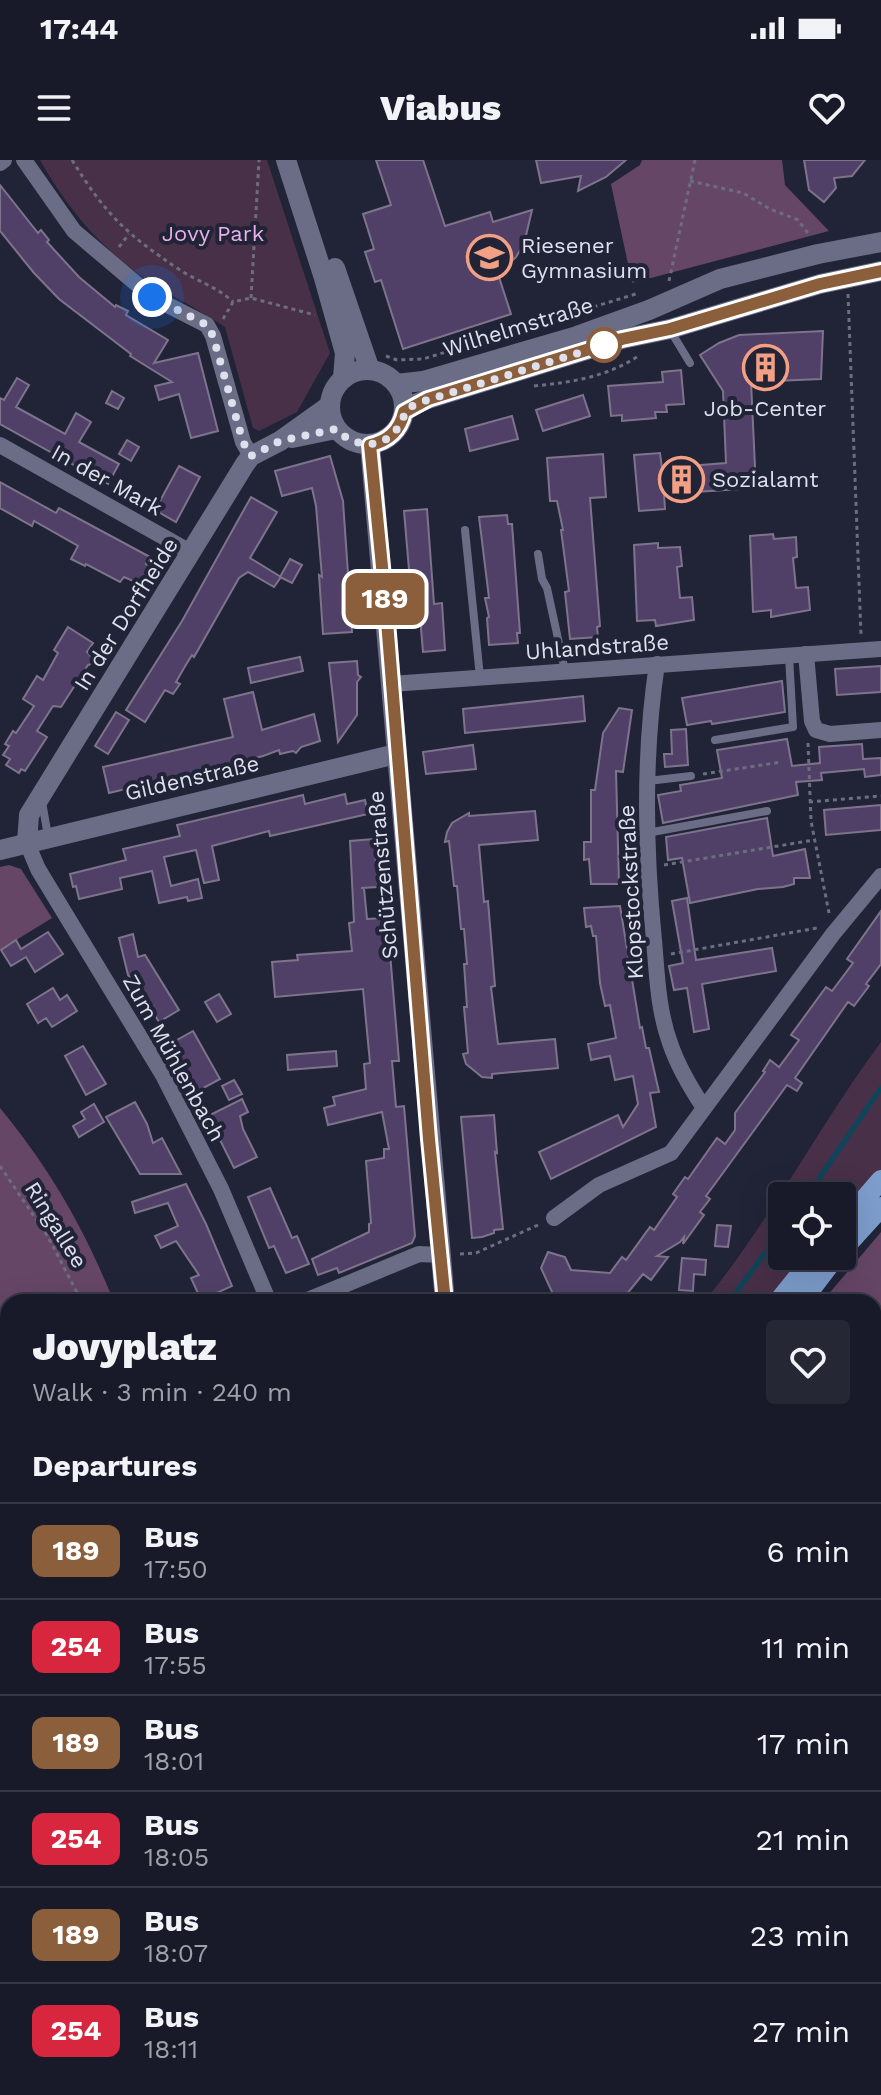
<!DOCTYPE html>
<meta charset="utf-8">
<style>
:root{--surface:#191a29;--page:#262735;--text:#f1f3f6;--muted:#9fa1a8;--line:#373846}
body{margin:0;font-family:"Work Sans",sans-serif;background:var(--page);color:var(--text);height:100vh;display:flex;flex-direction:column;font-size:30px;white-space:nowrap}
*{box-sizing:border-box;margin:0}
p{font-size:26px;color:var(--muted)}
.icon{flex:none;width:44px;height:44px;fill:none;stroke:currentColor;stroke-width:2;stroke-linecap:round;stroke-linejoin:round}
.map{position:relative;flex:1;overflow:hidden}
.details{position:absolute;left:0px;top:1134px;width:882px;height:802px;display:flex;flex-direction:column;background:var(--surface);border-radius:24px 24px 0 0;box-shadow:0 8px 32px #0002,0 0 0 2px var(--line)}
.details>*{flex:none}
.badge{padding:0 16px;border-radius:12px;font-size:28px;line-height:52px}
.buttons{position:absolute;left:768px;top:1022px;display:grid;gap:16px}
.buttons a{display:grid;place-items:center;width:88px;height:88px;border-radius:8px;background:var(--surface);box-shadow:0 8px 32px #0002,0 0 0 2px var(--line);font-size:40px}
.you{position:absolute;width:40px;height:40px;margin:-20px;border:6px solid #fff;border-radius:50%;background:#1a73e8;box-shadow:0 0 0 12px #1a73e833}
.map>.badge{position:absolute;translate:-50% -50%;box-shadow:0 0 0 4px #fff}
h2{padding:0 32px;font-size:30px;line-height:72px}
.round{display:grid;place-items:center;flex:none;width:84px;height:84px;border-radius:8px;background:var(--page)}
.overview{display:flex;align-items:center;justify-content:space-between;height:136px;padding:0 32px}
h1{font-size:38px;font-weight:800;line-height:60px}
ul{padding:0;list-style:none}
li{display:flex;align-items:center;gap:24px;height:96px;padding:0 32px;border-top:2px solid var(--line)}
li div{flex:1}
li b{display:block;font-size:30px}
li em{font-style:normal}
li .badge{min-width:88px;font-weight:700;text-align:center}
.status{display:flex;justify-content:space-between;align-items:center;height:56px;padding:0 40px;background:var(--surface);direction:ltr}
.status svg{height:22px;fill:currentColor}
header{display:flex;justify-content:space-between;align-items:center;height:104px;padding:0 32px;background:var(--surface);font-size:36px;font-weight:800}
.map>svg:first-child{display:block}
.green{fill:#483048}
.forest{fill:#664666}
.lines{fill:none;stroke-linecap:round;stroke-linejoin:round}
.stream{stroke:#0e455a;stroke-width:5}
.building{fill:#504067;stroke:#7d748c;stroke-width:2}
.path{stroke:#6c6e7f;stroke-width:3;stroke-dasharray:4 4;stroke-linecap:butt}
.service{stroke:#6a6d85;stroke-width:8}
.minor{stroke:#6a6d85;stroke-width:16}
.tertiary{stroke:#6a6d85;stroke-width:20}
.secondary{stroke:#6a6d85;stroke-width:20}
.primary{stroke:#7d9dcc;stroke-width:20}
.line-casing{stroke:#fff;stroke-width:18}
.line{stroke:#8b5e3c;stroke-width:12}
.walk{stroke:#dee0ee;stroke-width:8;stroke-dasharray:0 14.4}
.stop-dot{fill:#fff;stroke:#8b5e3c;stroke-width:4}
.labels{text-anchor:middle;dominant-baseline:central;stroke-width:8;stroke-linejoin:round;paint-order:stroke}
.park-label{font-size:22px;fill:#e8b2e8;stroke:#212337}
.poi-label{font-size:22px;fill:#dee0ee;stroke:#212337;text-anchor:start}
.street-label{font-size:22px;fill:#dee0ee;stroke:#212337}
</style>
<div class="status"><b>17:44</b><svg viewBox="0 0 49 12"><path d="M0 12V9h3v3zM5 12V6h3v6zM10 12V3h3v9zM15 12V0h3v12zM26 1h20v11H26zM47 4h2v5h-2z"/></svg></div>
<header><svg class="icon" aria-label="menu" viewBox="0 0 24 24"><path d="M4 6h16M4 12h16M4 18h16"/></svg>Viabus<svg class="icon" aria-label="heart" viewBox="0 0 24 24"><path d="M12 20l-8-8c-3-5 5-10 8-4 3-6 11-1 8 4z"/></svg></header>
<div class="map">
<svg width="881" height="1935" viewBox="0 0 881 1935">
<rect width="100%" height="100%" fill="#212337"/>
<!-- green -->
<g class="green">
<path d="M40,0H267L330,193L297,252L259,271L253,268L225,167C196,147 164,133 136,112C96,83 64,43 40,0Z"/>
<path d="M881,882V1012L842,1055V1036H782V1096H807L769,1142H704C770,1061 819,966 881,882Z"/>
<path d="M109,1928H583L584,1935H107Z"/>
<path d="M662,1928H838L840,1935H663Z"/>
</g>
<!-- forest -->
<g class="forest">
<path d="M642,0H782L785,25L829,71L632,123L611,24L640,5Z"/>
<path d="M9,705L21,709L52,758L0,790V707Z"/>
<path d="M0,948C51,1010 84,1068 114,1142H8V1928H109L107,1935H0Z"/>
<path d="M881,1072V1302L874,1304V1142H822Z"/>
<path d="M874,1766L881,1772V1935H840L838,1928H874Z"/>
</g>
<g class="lines">
<!-- stream -->
<g class="stream">
<path d="M807,1036L881,928"/>
<path d="M729,1142L782,1070"/>
<path d="M72,1935L74,1928"/>
</g>
</g>
<!-- building -->
<g class="building">
<path d="M376,0H423L445,66L490,52L493,62L532,50L524,84L516,97L498,114L511,154L403,189L381,120L375,122L365,92L374,89L363,54L391,45Z"/>
<path d="M536,0H626L606,17L578,31L581,16L541,23Z"/>
<path d="M804,0H865L852,16L834,18L836,28L824,42L809,30Z"/>
<path d="M0,25L38,73L41,70L49,80L47,82L79,117L115,147L116,145L128,151L126,155L168,180L154,203L198,193L218,271L191,278L179,234L159,240L155,226L172,222L130,196L131,194L59,139L34,113L0,71Z"/>
<path d="M823,171L821,219L751,222L756,328L664,334L665,349L639,351L634,295L660,293L662,308L726,303L723,231L700,195L719,183L739,175Z"/>
<path d="M681,210L684,244L666,245L667,252H655L656,258L622,261V255L611,256L608,226L663,222L662,212Z"/>
<path d="M17,218L29,225L16,247L65,274L76,253L91,262L79,282L119,304L108,324L0,264V238L4,240Z"/>
<path d="M112,231L124,238L118,249L106,243Z"/>
<path d="M583,235L590,256L543,271L536,250Z"/>
<path d="M512,256L518,279L470,291L465,269Z"/>
<path d="M127,280L139,287L131,301L119,294Z"/>
<path d="M603,294L606,337L590,338L600,466L597,467L598,477L570,479L565,432L569,431L561,370H563L557,341H550L547,298Z"/>
<path d="M330,296L343,341L352,472L323,474L319,415L322,417L316,346L312,328L282,336L275,311Z"/>
<path d="M179,306L200,317L176,362L155,350Z"/>
<path d="M0,322L56,353L59,348L150,397L146,404L150,406L140,424L124,417L120,422L86,404L85,406L71,399L78,386L34,361L32,366L0,348Z"/>
<path d="M251,337L277,352L250,398L281,417L274,427L248,412L239,418L194,497L192,495L184,508L176,522L180,524L173,534L165,530L145,562L126,550L182,461Z"/>
<path d="M427,349L434,444L442,443L445,490L423,492L419,445H412L404,351Z"/>
<path d="M507,355L508,364H512L520,473H517L518,483L489,485L487,458L489,457L485,438H489L479,357Z"/>
<path d="M773,374L774,379L796,377L797,397L793,398L796,428L808,427L810,450L771,457V450L753,452L750,376Z"/>
<path d="M658,383V388L680,387L682,406L677,407L680,438L692,437L694,460L656,466L655,460L637,461L634,385Z"/>
<path d="M290,399L302,405L292,423L280,417Z"/>
<path d="M68,467L93,483L87,492L96,502L88,505L61,547L53,546L37,571L47,577L25,611L21,609L19,613L6,605L10,599L3,595L9,586L5,584L13,571L16,573L34,546L23,539L37,516L43,520L58,493L54,490Z"/>
<path d="M300,497L303,511L251,523L248,508Z"/>
<path d="M357,501L358,515L361,517L357,522V555L338,582L329,503Z"/>
<path d="M881,506V532L837,535L835,509Z"/>
<path d="M782,521L785,552L712,564L711,561L687,565L682,538Z"/>
<path d="M253,532L262,570L314,554L320,581L301,587L296,593L293,591L280,594L279,590L263,596L109,633L103,607L233,577L224,539Z"/>
<path d="M583,536L585,561L465,573L463,549Z"/>
<path d="M619,548L632,550L623,612L616,611L619,724H591L589,699L584,700V682H591V630H595L603,573Z"/>
<path d="M116,552L129,560L108,594L95,586Z"/>
<path d="M686,569L688,605L665,607L664,594H672L671,570Z"/>
<path d="M787,579L792,606L820,603L819,587L862,584L863,599L881,598V615L865,617L864,609L821,613L822,620L796,622L798,635L663,663L658,635L681,631L680,625L722,618L717,590Z"/>
<path d="M473,585L476,609L426,614L423,592Z"/>
<path d="M345,634L347,644L365,640L368,654L270,676L269,671L212,686L219,720L204,723L196,690L164,697L171,726L198,719L202,738L188,741L187,737L159,743L152,711L120,718L122,729L79,739L76,726L73,727L70,714L126,700L123,689L180,676L177,665L303,635L305,644Z"/>
<path d="M881,645V670L826,675L824,650Z"/>
<path d="M535,651L538,680L479,685L484,742L488,741L495,826L491,827L498,884L555,879L558,908L492,914V918L482,917L466,904L463,894L468,893L464,847H467L464,804H467L464,769H461L457,726H454L449,681L445,682L447,672L452,663L469,653V656Z"/>
<path d="M767,658L773,696L805,689L810,718H794V724L783,727L758,729L690,743L682,698L668,700L666,677Z"/>
<path d="M374,679L378,727L361,728H364L367,759L384,758L387,793H390L399,901H392L396,947L404,946L415,1076L412,1083L339,1113L337,1108L318,1115L312,1099L369,1072V1064L371,1063L366,1001L384,998V989H389L382,952L328,965L324,948L335,945L333,937L366,929L364,904L370,903L363,829L275,837L272,802L298,800L297,795L352,791L349,763L354,762L350,681Z"/>
<path d="M687,738L696,800L772,788L776,811L702,824L709,869L694,872L687,828L674,830L669,806L683,803L672,741Z"/>
<path d="M620,746L640,868L642,867L646,888H649L659,932L650,933L656,967L551,1019L539,992L618,955L623,967L638,944L633,916L615,920L610,896L591,900L588,884L616,878L610,845L605,846L600,823L596,776H593L591,766L586,767L584,748Z"/>
<path d="M881,751V804L866,824L869,826L854,846L848,842L795,918L802,923L797,931L787,925L720,1017L706,1036L710,1039L700,1052L704,1055L683,1084L684,1077L680,1082L657,1096L668,1097L651,1120L643,1114L622,1140L553,1134L541,1108L548,1092L565,1097L571,1110L610,1113L622,1097L626,1100L650,1067L654,1070L677,1037L673,1034L685,1017L688,1019L717,978L725,984L735,970V953L765,912L763,911L770,900L779,907L799,880L791,875L826,827L832,831L853,803L847,799Z"/>
<path d="M48,772L63,794L35,812L26,797L11,806L1,790L16,780L21,789Z"/>
<path d="M133,774L138,797L145,795L179,850L159,862L146,841L143,843L137,826L128,815L119,778Z"/>
<path d="M53,828L60,840L67,835L77,851L52,867L46,858L38,863L27,844Z"/>
<path d="M219,834L231,854L217,862L205,842Z"/>
<path d="M193,871L220,919L196,932L170,884Z"/>
<path d="M83,886L106,924L86,935L65,896Z"/>
<path d="M336,891L337,906L288,910L287,895Z"/>
<path d="M234,920L242,934L229,940L222,926Z"/>
<path d="M242,939L248,952L240,956L243,969L257,997L234,1008L208,956Z"/>
<path d="M135,942L147,964L153,983L162,978L181,1014H140L106,957Z"/>
<path d="M94,944L104,962L79,977L73,966L85,959L81,952Z"/>
<path d="M494,955L497,993L495,992L503,1069L494,1070V1073L482,1077L472,1078L461,957Z"/>
<path d="M186,1024L206,1064L232,1126L201,1140L191,1118L199,1115L176,1081L161,1088L155,1076L178,1066L168,1043L135,1053L132,1042Z"/>
<path d="M270,1028L292,1078L297,1076L309,1104L286,1113L274,1086L269,1088L248,1037Z"/>
<path d="M717,1065L731,1066L728,1087L715,1086Z"/>
<path d="M682,1098L706,1100L705,1115L694,1114L693,1131L679,1130Z"/>
</g>
<g class="lines">
<!-- path -->
<g class="path">
<path d="M72,0C106,55 126,74 180,110C197,121 219,128 233,142"/>
<path d="M690,21L743,33L770,49L798,60L810,76"/>
<path d="M119,87L129,74"/>
<path d="M669,121L695,0"/>
<path d="M848,134L861,475"/>
<path d="M251,138L259,0"/>
<path d="M223,159L233,142L251,138L315,155"/>
<path d="M386,196L397,200L423,199L639,133"/>
<path d="M534,226C573,222 607,217 640,195"/>
<path d="M808,583L811,661L829,753"/>
<path d="M703,614L782,602"/>
<path d="M809,642L881,636"/>
<path d="M664,705L814,680"/>
<path d="M671,794L817,768"/>
<path d="M0,1006L48,1077L82,1142"/>
<path d="M460,1094L476,1093L538,1065"/>
<path d="M0,1276L8,1273"/>
<path d="M517,1928L526,1935"/>
<path d="M5,1935L8,1923"/>
<path d="M403,1935L460,1928"/>
</g>
<!-- service -->
<g class="service">
<path d="M670,170L690,203"/>
<path d="M465,370L480,517"/>
<path d="M538,394L542,419L547,428L565,511"/>
<path d="M715,580L793,567L789,496"/>
<path d="M648,621L691,616"/>
<path d="M42,642L48,676"/>
<path d="M647,673L767,651"/>
<path d="M786,1933L789,1935"/>
</g>
<!-- minor -->
<g class="minor">
<path d="M24,0L74,71L152,137L207,165L213,176L243,282L251,296"/>
<path d="M0,3L4,0"/>
<path d="M0,285L192,393"/>
<path d="M806,494L812,561L816,570L830,574L881,570"/>
<path d="M657,504C643,596 645,689 654,780C657,815 658,850 670,883C678,907 690,927 704,948"/>
<path d="M391,524L881,489"/>
<path d="M27,683L38,709L64,752L163,915L221,1029L269,1142"/>
<path d="M554,1058L599,1025L671,993L833,774L881,716"/>
<path d="M303,1142L419,1094L440,1095"/>
<path d="M874,1421L881,1417"/>
<path d="M874,1620L881,1626"/>
<path d="M583,1928L584,1935"/>
</g>
<!-- tertiary -->
<g class="tertiary">
<path d="M292,278L336,269"/>
<path d="M27,683L29,655L245,304L251,296L280,281L329,246"/>
<path d="M0,690L396,594"/>
</g>
<!-- secondary -->
<g class="secondary">
<path d="M286,0L324,118L345,193L343,218"/>
<path d="M335,108L370,210"/>
<circle cx="367" cy="247" r="37"/>
<path d="M396,224L423,221L577,176L649,150L720,119L818,94L881,82"/>
<path d="M404,252L415,244L428,239L622,179L670,169L820,124L881,111"/>
<path d="M370,285L445,1142"/>
</g>
<!-- primary -->
<g class="primary">
<path d="M842,1065L881,1020"/>
<path d="M842,1090L881,1047"/>
<path d="M778,1142L815,1096"/>
<path d="M801,1142L836,1096"/>
<path d="M605,1928L606,1935"/>
<path d="M622,1928V1935"/>
</g>
</g>
<g class="lines">
<defs>
<path id="line" d="M445,1142L429,979L385,437L370,285C389,281 400,270 404,252L428,239L622,179L670,169L820,124L881,111"/>
</defs>
<!-- line casing -->
<use href="#line" class="line-casing"/>
<!-- line -->
<use href="#line" class="line"/>
<!-- walk -->
<path class="walk" d="M152,137L207,165L213,176L243,282L251,296L280,281L336,269C353,287 381,291 397,269C405,258 402,253 415,244L604,185"/>
</g>
<!-- icons -->
<defs>
<symbol id="school-ring" viewBox="-11 -11 22 22"><circle r="9.5" fill="#212337" stroke="#f39f84" stroke-width="1.5"/><path d="M0-5L7-2L0 1L-7-2ZM-4 1L0 2.5L4 1V4Q0 6-4 4Z" fill="#f39f84"/></symbol>
<symbol id="building-ring" viewBox="-11 -11 22 22"><circle r="9.5" fill="#212337" stroke="#f39f84" stroke-width="1.5"/><path d="M-4-6H4V6H1V3H-1V6H-4ZM-2.5-4.3h1.7v1.8h-1.7ZM.8-4.3h1.7v1.8H.8ZM-2.5-1h1.7V.8h-1.7ZM.8-1h1.7V.8H.8Z" fill="#f39f84"/></symbol>
</defs>
<g fill-rule="evenodd">
<use href="#school-ring" x="464" y="72" width="51" height="51"/>
<use href="#building-ring" x="740" y="182" width="51" height="51"/>
<use href="#building-ring" x="656" y="294" width="51" height="51"/>
</g>
<!-- markers -->
<circle class="stop-dot" cx="604" cy="185" r="16"/>
<g class="labels">
<!-- park labels -->
<g class="park-label">
<text x="213" y="73">Jovy Park</text>
</g>
<!-- poi labels -->
<g class="poi-label">
<text x="521" y="85">Riesener<tspan x="521" dy="25">Gymnasium</tspan></text>
<text x="765" y="248" text-anchor="middle">Job-Center</text>
<text x="712" y="319">Sozialamt</text>
</g>
<!-- street labels -->
<g class="street-label">
<text transform="translate(518 167) rotate(-17)">Wilhelmstraße</text>
<text transform="translate(107 320) rotate(29)">In der Mark</text>
<text transform="translate(126 454) rotate(-58)">In der Dorfheide</text>
<text transform="translate(597 487) rotate(-4)">Uhlandstraße</text>
<text transform="translate(192 618) rotate(-13)">Gildenstraße</text>
<text transform="translate(383 715) rotate(-95)">Schützenstraße</text>
<text transform="translate(631 732) rotate(-93)">Klopstockstraße</text>
<text transform="translate(174 898) rotate(61)">Zum Mühlenbach</text>
<text transform="translate(56 1065) rotate(58)">Ringallee</text>
</g>
</g>
</svg>
<div class="buttons">
<a><svg class="icon" aria-label="locate" viewBox="0 0 24 24"><circle cx="12" cy="12" r="6"/><path d="M12 2v4M12 18v4M2 12h4M18 12h4"/></svg></a>
</div>
<div class="you" style="left:152px;top:137px"></div>
<b class="badge" style="left:385px;top:439px;background:#8b5e3c;color:#fff">189</b>
<section class="details">
<div class="overview"><div><h1>Jovyplatz</h1><p>Walk · 3 min · 240 m</p></div><a class="round"><svg class="icon" aria-label="heart" viewBox="0 0 24 24"><path d="M12 20l-8-8c-3-5 5-10 8-4 3-6 11-1 8 4z"/></svg></a></div>
<h2>Departures</h2>
<ul>
<li><span class="badge" style="background:#8b5e3c;color:#fff">189</span><div><b>Bus</b><p>17:50</p></div><em>6 min</em></li>
<li><span class="badge" style="background:#d7263d;color:#fff">254</span><div><b>Bus</b><p>17:55</p></div><em>11 min</em></li>
<li><span class="badge" style="background:#8b5e3c;color:#fff">189</span><div><b>Bus</b><p>18:01</p></div><em>17 min</em></li>
<li><span class="badge" style="background:#d7263d;color:#fff">254</span><div><b>Bus</b><p>18:05</p></div><em>21 min</em></li>
<li><span class="badge" style="background:#8b5e3c;color:#fff">189</span><div><b>Bus</b><p>18:07</p></div><em>23 min</em></li>
<li><span class="badge" style="background:#d7263d;color:#fff">254</span><div><b>Bus</b><p>18:11</p></div><em>27 min</em></li>
</ul>
</section>
</div>
